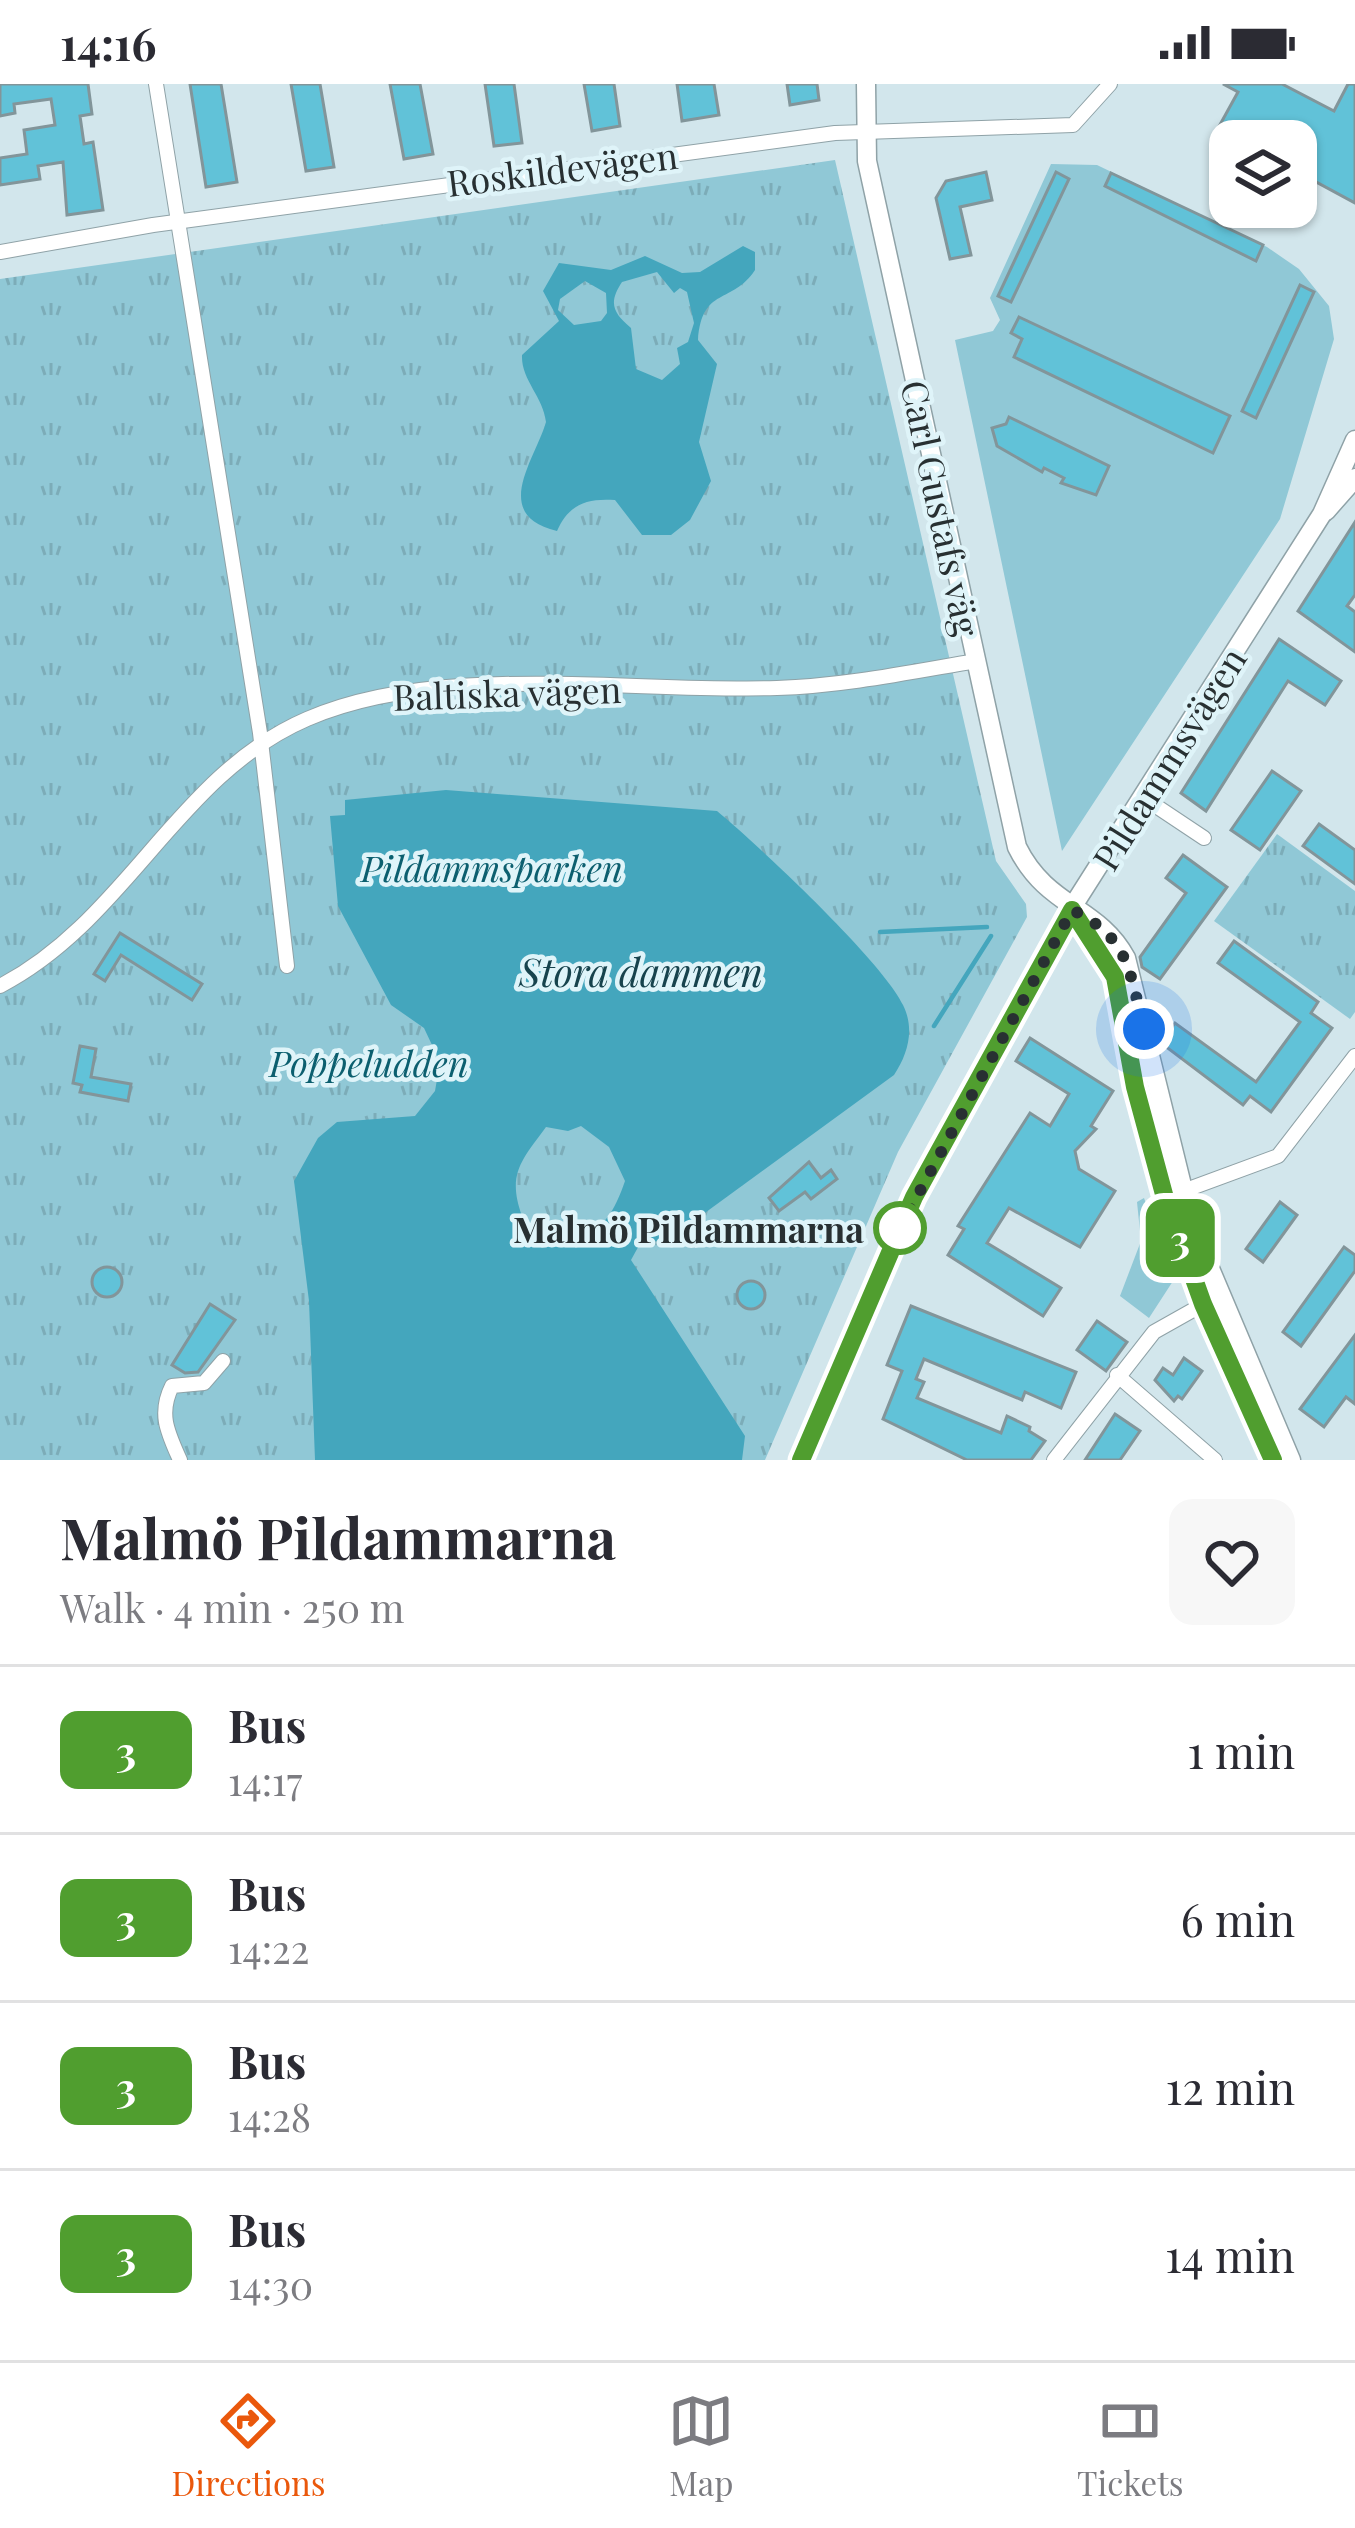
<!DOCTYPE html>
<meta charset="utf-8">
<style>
:root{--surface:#fff;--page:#f7f7f7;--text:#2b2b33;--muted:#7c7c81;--line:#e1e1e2;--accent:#ea580c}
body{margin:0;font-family:"Playfair Display",serif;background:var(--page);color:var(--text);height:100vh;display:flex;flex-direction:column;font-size:45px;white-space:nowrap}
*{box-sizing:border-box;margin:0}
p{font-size:39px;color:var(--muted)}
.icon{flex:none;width:66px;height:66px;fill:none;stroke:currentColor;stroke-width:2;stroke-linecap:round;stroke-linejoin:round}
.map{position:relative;height:1376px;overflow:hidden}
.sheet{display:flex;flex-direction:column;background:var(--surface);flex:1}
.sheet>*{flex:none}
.badge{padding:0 24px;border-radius:18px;font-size:42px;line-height:78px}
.buttons{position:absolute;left:1209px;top:36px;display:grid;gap:24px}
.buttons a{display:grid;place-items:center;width:108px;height:108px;border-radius:24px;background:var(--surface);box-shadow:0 3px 9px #0004;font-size:60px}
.you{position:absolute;width:60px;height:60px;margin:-30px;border:9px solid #fff;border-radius:50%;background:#1a73e8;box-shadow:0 0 0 18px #1a73e833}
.map>.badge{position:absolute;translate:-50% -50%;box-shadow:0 0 0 6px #fff}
.round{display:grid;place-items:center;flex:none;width:126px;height:126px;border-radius:24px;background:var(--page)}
.head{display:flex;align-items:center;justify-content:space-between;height:204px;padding:0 60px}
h1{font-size:57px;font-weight:700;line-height:90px}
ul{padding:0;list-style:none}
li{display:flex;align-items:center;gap:36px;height:168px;padding:0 60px;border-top:3px solid var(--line)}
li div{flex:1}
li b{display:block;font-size:45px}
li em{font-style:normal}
li .badge{min-width:132px;font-weight:700;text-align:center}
.status{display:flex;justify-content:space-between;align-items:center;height:84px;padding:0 60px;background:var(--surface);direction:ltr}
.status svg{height:33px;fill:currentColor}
.dock{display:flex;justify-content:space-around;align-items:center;height:168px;border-top:3px solid var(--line);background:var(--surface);font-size:33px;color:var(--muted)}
.dock a{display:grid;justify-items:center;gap:6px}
.dock .active{color:var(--accent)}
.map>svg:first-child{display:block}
.green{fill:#90c8d6}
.park{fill:url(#park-tufts)}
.water{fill:#44a6bd;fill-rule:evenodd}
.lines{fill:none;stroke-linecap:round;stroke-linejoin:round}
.stream{stroke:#44a6bd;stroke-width:4.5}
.building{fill:#61c2d8;stroke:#82959a;stroke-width:3}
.street-casing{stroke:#8fa2a7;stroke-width:16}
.secondary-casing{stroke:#8fa2a7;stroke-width:21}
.street{stroke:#fff;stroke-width:14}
.secondary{stroke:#fff;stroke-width:18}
.line-casing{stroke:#fff;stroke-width:27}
.line{stroke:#509e2f;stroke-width:18}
.walk{stroke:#283032;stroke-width:12;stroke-dasharray:0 21.6}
.stop-dot{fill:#fff;stroke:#509e2f;stroke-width:6}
.labels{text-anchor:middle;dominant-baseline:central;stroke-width:9;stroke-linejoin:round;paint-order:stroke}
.street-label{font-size:36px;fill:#283032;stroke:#dff4f9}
.park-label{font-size:36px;font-style:italic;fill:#0c5f6f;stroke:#dff4f9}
.stop-label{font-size:36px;font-weight:bold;fill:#283032;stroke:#dff4f9;text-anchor:end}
.water-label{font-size:39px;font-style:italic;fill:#17434d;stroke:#dff4f9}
</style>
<div class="status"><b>14:16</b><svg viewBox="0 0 49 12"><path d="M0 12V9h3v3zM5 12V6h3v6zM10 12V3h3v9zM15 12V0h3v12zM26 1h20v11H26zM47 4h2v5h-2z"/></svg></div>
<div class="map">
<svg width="1355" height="1376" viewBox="0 0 1355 1376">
<defs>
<pattern id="park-tufts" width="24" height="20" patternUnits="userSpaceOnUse" patternTransform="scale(3)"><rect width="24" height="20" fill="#90c8d6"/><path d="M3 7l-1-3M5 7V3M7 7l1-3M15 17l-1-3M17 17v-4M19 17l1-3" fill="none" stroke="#7cacb8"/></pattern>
</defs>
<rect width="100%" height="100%" fill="#d2e6ec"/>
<!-- green -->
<g class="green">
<path d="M1051,80L1097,81L1267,163L1299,185L1329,222L1334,255L1280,435L1062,767L955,256L993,247L1000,236L990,214Z"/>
<path d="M1144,1114L1173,1197L1149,1234L1120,1212L1141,1157L1137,1118Z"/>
</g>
<!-- park -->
<g class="park">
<path d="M835,76L996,777L1026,820L1027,833L898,1068L765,1376H0V195Z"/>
<path d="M1277,750L1355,807V928L1350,935L1214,837Z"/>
</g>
<!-- water -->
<g class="water">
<path d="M743,162L755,168V186C732,221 702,202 698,256L717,280L699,358L711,397L690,436L671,451H642L615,416C587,414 569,420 557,447C490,431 535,376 546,338C543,312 521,296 522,271L559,237L543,207L559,179L611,186L645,172L682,189L700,188ZM657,188L674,209L680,204L687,208L694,239L688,258L677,264L680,280L662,296L636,285L631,244C613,229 608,219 622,198ZM585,197L606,209L607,229L601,237L574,241L558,226L560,215Z"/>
<path d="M446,706L717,727C758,761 883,878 903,921C915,945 908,970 894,991L665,1158L642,1156L631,1176L745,1352L742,1376H315L309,1217L294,1097L318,1054L337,1038L415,1032L435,1007L440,978L424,944L391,921L338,822L330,732L345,731V716ZM581,1042L609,1063L625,1097C606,1152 591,1148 542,1164C529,1155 527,1147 522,1132C507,1090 521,1077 546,1043L568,1047Z"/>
</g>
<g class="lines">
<!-- stream -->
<g class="stream">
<path d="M880,848L987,843"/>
<path d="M934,942L991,852"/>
</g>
</g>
<!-- building -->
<g class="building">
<path d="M0,0H88L92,30L80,32L84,60L93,58L103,126L67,131L63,78L38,82L40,95L0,101V74L27,70L24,46L55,41L51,15L14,20L15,29L0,32Z"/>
<path d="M190,0H221L237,98L206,103Z"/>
<path d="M291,0H320L334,83L306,87Z"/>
<path d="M390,0H420L433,70L404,75Z"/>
<path d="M485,0H514L522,59L494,62Z"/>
<path d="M584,0H614L620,42L592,47Z"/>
<path d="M677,0H714L719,31L682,37Z"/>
<path d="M787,0H817L819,16L790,21Z"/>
<path d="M1223,0H1282L1334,27L1348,0H1355V119L1296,87V57H1239L1217,46L1238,8Z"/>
<path d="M986,88L992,116L960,123L971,171L950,175L936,114L946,97Z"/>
<path d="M1056,88L1069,95L1011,218L998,212Z"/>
<path d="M1111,89L1263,161L1256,177L1105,102Z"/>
<path d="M1300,201L1314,208L1256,334L1242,327Z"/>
<path d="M1019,233L1230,332L1213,369L1014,273L1022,255L1011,249Z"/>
<path d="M1009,333L1109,382L1096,411L1061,399L1064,394L1044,384L1042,388L997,362L992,344L1006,340Z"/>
<path d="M1355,438V511L1347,522L1355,528V568L1298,527Z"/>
<path d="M1279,555L1341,597L1325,621L1288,597L1206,727L1181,709Z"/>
<path d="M1272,687L1301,707L1260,766L1231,746Z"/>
<path d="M1319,740L1355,766V800L1303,762Z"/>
<path d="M1183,771L1227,803L1160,895L1142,883L1140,873L1186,809L1166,794Z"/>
<path d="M120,849L202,900L192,916L121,871L105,897L94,890Z"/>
<path d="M1234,857L1318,918L1311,929L1332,944L1271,1028L1250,1012L1243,1021L1161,959L1175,939L1256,998L1300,938L1218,879Z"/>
<path d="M1030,954L1113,1007L1091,1042L1096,1045L1075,1067L1079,1085L1115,1107L1080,1163L1009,1124L987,1159L1061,1204L1043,1232L948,1171L964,1145L958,1142L1030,1029L1050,1042L1069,1010L1016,977Z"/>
<path d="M80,962L96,965L91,993L131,1000L128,1017L80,1008L82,1001L73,999Z"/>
<path d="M809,1078L821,1094L831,1086L837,1095L811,1115L805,1108L779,1127L769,1114Z"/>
<path d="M1280,1118L1297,1131L1263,1178L1246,1165Z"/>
<path d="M1344,1163L1355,1171V1187L1301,1262L1283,1248Z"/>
<circle cx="107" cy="1198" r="15"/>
<circle cx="751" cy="1211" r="14"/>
<path d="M210,1220L235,1236L198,1288L185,1289L172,1281Z"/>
<path d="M911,1222L1076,1288L1061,1324L1025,1308L1022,1316L924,1275L916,1295L924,1298L917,1314L1001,1349L1007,1332L1030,1343L1029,1347L1045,1357L1031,1376H967L883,1335L902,1287L887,1281Z"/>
<path d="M1097,1237L1127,1258L1106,1287L1077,1266Z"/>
<path d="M1355,1251V1320L1346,1313L1324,1343L1300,1325Z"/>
<path d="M1184,1274L1202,1287L1182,1315L1178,1312L1174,1317L1155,1296L1163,1284L1173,1291Z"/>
<path d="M1115,1330L1140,1347L1120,1376H1085Z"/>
</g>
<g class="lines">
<defs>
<g id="street">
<path d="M156,0L260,649L287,882"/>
<path d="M0,168L153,141L835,49L1073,41L1110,0"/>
<path d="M1144,714L1204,754"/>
<path d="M0,902C127,836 177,691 307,635C441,577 632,609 777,604C844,602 911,588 976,577"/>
<path d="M1175,1110L1278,1072L1355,972"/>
<path d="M1117,1291L1215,1376"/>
<path d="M180,1376C168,1349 158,1330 172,1302L204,1299L223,1277"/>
<path d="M1054,1376L1154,1248L1218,1212"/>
</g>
<g id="secondary">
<path d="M866,0L867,77L1017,763C1047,824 1098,822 1126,874L1192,1142L1291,1376"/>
<path d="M1326,427L1355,394"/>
<path d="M1071,825L1115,893L1135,1003L1165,1114L1203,1219L1273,1376"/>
<path d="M801,1376L913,1113L1071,825L1322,430L1355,356"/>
</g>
</defs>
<!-- street casing -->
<use href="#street" class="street-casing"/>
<!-- secondary casing -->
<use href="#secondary" class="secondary-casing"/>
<!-- street -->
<use href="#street" class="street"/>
<!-- secondary -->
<use href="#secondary" class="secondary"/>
</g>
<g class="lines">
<defs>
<path id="line" d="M801,1376L914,1113L1072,826L1115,893L1135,1003L1165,1114L1203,1220L1273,1376"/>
</defs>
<!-- line casing -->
<use href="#line" class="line-casing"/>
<!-- line -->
<use href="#line" class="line"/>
<!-- walk -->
<path class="walk" d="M900,1144L1072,826C1130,854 1129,887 1144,945"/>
</g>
<!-- markers -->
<circle class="stop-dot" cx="900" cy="1144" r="24"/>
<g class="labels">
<!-- street labels -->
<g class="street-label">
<text transform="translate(562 84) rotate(-7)">Roskildevägen</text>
<text transform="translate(942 424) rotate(78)">Carl Gustafs väg</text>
<text transform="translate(507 608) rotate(-2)">Baltiska vägen</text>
<text transform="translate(1168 674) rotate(-58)">Pildammsvägen</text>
</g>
<!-- park labels -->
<g class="park-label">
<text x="492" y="783">Pildammsparken</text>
<text x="369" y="978">Poppeludden</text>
</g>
<!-- stop labels -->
<g class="stop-label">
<text x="864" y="1144">Malmö Pildammarna</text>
</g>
<!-- water labels -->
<g class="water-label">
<text x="641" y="887">Stora dammen</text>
</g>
</g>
</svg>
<div class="buttons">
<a><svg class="icon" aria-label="layers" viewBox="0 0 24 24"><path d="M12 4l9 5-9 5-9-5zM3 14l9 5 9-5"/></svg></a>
</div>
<div class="you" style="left:1144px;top:945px"></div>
<b class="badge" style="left:1180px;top:1154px;background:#509e2f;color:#fff">3</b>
</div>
<section class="sheet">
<div class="head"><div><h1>Malmö Pildammarna</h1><p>Walk · 4 min · 250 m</p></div><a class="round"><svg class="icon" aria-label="heart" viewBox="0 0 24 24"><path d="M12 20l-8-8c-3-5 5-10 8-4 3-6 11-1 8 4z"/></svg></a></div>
<ul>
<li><span class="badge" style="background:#509e2f;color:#fff">3</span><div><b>Bus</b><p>14:17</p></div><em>1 min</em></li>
<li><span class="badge" style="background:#509e2f;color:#fff">3</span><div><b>Bus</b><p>14:22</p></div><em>6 min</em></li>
<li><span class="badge" style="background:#509e2f;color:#fff">3</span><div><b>Bus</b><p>14:28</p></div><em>12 min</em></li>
<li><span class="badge" style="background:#509e2f;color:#fff">3</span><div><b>Bus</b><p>14:30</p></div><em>14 min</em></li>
</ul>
</section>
<nav class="dock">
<a class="active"><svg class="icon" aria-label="directions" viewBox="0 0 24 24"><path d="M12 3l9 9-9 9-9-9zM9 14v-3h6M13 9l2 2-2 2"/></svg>Directions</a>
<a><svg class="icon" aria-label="map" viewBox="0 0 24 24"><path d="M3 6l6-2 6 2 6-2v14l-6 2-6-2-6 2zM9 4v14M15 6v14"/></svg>Map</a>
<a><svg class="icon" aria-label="tickets" viewBox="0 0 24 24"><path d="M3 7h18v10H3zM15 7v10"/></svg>Tickets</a>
</nav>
